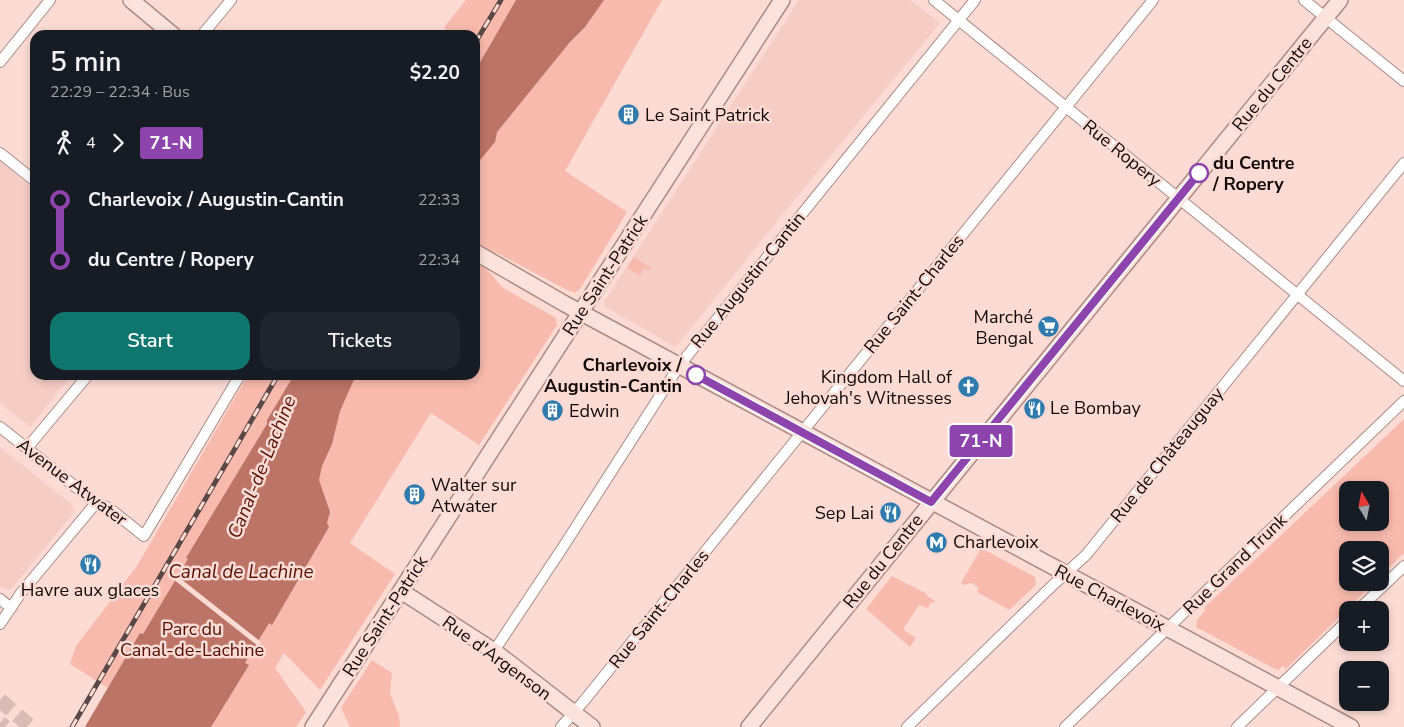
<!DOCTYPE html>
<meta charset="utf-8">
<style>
:root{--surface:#171b24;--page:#20242c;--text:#f1f3f6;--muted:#9ea1a6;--accent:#0f766e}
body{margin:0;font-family:"Nunito Sans",sans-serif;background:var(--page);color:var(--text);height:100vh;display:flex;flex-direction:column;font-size:19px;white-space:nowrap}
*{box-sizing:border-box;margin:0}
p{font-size:16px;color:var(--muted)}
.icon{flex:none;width:28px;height:28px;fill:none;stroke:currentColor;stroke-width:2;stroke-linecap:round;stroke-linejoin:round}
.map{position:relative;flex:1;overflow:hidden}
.panel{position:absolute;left:30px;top:30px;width:450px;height:350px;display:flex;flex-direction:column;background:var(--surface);border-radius:15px;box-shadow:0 2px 8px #0003}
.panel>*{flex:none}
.badge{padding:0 10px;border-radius:4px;font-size:18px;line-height:32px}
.needle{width:32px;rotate:350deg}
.tools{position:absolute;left:1339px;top:481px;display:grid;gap:10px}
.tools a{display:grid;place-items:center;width:50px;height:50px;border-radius:10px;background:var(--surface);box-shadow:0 2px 8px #0003;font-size:25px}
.map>.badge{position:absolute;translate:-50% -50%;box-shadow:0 0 0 2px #fff}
.legs{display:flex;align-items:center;gap:8px;height:55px;padding:0 20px;font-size:16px}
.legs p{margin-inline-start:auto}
.overview{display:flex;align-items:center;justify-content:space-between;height:85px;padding:0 20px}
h1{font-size:28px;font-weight:600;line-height:38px}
.action{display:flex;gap:10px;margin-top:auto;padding:10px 20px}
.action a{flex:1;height:58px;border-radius:15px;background:var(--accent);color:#fff;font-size:20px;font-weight:600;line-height:58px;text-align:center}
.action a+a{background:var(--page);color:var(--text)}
ul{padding:0 20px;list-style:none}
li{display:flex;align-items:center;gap:18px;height:60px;font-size:19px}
li i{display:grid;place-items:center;width:8px;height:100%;margin:0 6px;background:currentColor}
li i::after{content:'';width:12px;height:12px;margin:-6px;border:4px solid;border-radius:50%;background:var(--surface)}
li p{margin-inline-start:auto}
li:first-child i{background:linear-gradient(#0000 50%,currentColor 0)}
li:last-child i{background:linear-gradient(currentColor 50%,#0000 0)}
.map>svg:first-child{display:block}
.built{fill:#f5cdc4}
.green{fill:#f8baad;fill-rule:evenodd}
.water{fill:#bc7466}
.pier{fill:#fcdbd4}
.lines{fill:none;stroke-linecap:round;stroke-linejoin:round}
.secondary-tunnel{stroke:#d9bcb5;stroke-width:15;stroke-dasharray:15 8;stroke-linecap:butt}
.street-casing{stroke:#a98b84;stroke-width:12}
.secondary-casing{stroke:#a98b84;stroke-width:18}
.street{stroke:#fff;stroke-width:10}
.secondary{stroke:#fbe2dd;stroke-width:15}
.rail-casing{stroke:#594845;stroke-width:5}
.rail{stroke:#fcdbd4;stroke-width:3;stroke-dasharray:9;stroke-linecap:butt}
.line-1-casing{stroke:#fff;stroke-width:11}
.line-1{stroke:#8e44ad;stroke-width:8}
.stop-1-dot{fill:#fff;stroke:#8e44ad;stroke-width:2.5}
.labels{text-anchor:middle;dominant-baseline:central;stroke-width:5;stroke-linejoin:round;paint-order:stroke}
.street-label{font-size:18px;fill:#130907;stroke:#fcdbd4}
.poi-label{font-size:18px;fill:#130907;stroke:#fcdbd4;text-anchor:start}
.stop-label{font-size:18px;font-weight:bold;fill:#130907;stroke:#fcdbd4;text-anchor:start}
.park-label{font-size:18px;fill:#510f05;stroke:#fcdbd4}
.water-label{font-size:19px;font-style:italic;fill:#561409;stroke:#fcdbd4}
</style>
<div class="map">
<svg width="1404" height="727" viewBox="0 0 1404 727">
<rect width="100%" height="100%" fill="#fcdbd4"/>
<!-- built -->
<g class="built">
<path d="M799,0H910L940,23L778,220L676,347L605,307L604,302Z"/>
<path d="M0,161L35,190V375H72L30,427L0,403Z"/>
<path d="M0,447L70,503L74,510L72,515L12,588L8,590L0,587Z"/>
</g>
<!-- green -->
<g class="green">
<path d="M466,0H662L565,171L627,212L580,289L575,293L567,290L495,252L485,267L503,288L556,318L557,325L479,445L431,413L350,543L395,574L320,690L284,653L275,668L306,712L296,727H85L108,688L70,664L76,646L137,566L248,375H475V35H445L447,30L444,27Z"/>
<path d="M634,257L651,268L649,271L644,268L640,276L627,268Z"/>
<path d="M1404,419V553L1380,576V550H1348V582L1374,583L1286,669L1283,666L1278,670L1273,668L1196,627L1197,620L1205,611L1204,608ZM1348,490H1380V522H1348Z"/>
<path d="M981,548L1035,577L1036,585L1009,610L977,592L979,588L971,583L964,585L961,583Z"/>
<path d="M892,576L927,594V596L935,601L933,603L931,602L928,608L919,605L904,628V630L916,638L910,647L866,609Z"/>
<path d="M372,660L392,673L390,694L399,716L400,727H350L341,708Z"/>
</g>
<!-- water -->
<g class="water">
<path d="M516,0H604L585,27L570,42L497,132L495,142L475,166V71Z"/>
<path d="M294,375H356L340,411L332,444L322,466L319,480L330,512L327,523L329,527L272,625L269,623L245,663L249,665L211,727H85L140,633L143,634L188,559L186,558L267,424V420Z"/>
</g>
<!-- pier -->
<path class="pier" d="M176,575L261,642L258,646L173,579Z"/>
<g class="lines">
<!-- secondary-tunnel -->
<g class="secondary-tunnel">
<path d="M0,700L31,727"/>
<path d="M0,723L5,727"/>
</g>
<defs>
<g id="street">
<path d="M934,0L1404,381"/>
<path d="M1304,0L1404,81"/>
<path d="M202,35L231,0"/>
<path d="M0,62L50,0"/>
<path d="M0,153L35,181"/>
<path d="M0,427L96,503L109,508L144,536L240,375"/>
<path d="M27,448L88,375"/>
<path d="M0,599L11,608"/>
<path d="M1358,610L1404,566"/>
<path d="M0,624L21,593L96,503"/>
<path d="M494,651L565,544L679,366L975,0"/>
<path d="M561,727L583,702L1153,0"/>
<path d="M907,727L1054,584L1086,555L1404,163"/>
<path d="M1065,727L1404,401"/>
<path d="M1237,727L1348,620"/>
</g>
<g id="secondary">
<path d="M131,0L173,35"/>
<path d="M475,252L565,304L1351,727"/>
<path d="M401,591L494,651L592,727"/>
<path d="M313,727L782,0"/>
<path d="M749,727L1340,0"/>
</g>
</defs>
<!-- street casing -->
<use href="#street" class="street-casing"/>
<!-- secondary casing -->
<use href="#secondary" class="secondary-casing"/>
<!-- street -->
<use href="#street" class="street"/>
<!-- secondary -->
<use href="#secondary" class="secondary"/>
<defs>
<g id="rail">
<path d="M475,43L501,0"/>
<path d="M72,727L278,375"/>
</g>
</defs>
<!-- rail casing -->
<use href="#rail" class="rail-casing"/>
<!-- rail -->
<use href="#rail" class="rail"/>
</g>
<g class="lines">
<defs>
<path id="line-1" d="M696,375L931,502L1199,173"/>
</defs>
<!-- line-1 casing -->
<use href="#line-1" class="line-1-casing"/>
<!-- line-1 -->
<use href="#line-1" class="line-1"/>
</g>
<!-- icons -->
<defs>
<symbol id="building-disc" viewBox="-11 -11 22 22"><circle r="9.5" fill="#307bae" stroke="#fcdbd4"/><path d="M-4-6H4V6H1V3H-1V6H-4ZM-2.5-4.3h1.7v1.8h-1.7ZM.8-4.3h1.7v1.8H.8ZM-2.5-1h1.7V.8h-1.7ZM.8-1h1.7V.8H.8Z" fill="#fff"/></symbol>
<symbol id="supermarket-disc" viewBox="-11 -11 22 22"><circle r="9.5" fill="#307bae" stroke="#fcdbd4"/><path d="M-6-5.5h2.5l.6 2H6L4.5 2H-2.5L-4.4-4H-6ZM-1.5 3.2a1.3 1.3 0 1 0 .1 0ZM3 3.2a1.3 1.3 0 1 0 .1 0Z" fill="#fff"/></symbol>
<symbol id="church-disc" viewBox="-11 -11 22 22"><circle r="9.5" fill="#307bae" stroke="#fcdbd4"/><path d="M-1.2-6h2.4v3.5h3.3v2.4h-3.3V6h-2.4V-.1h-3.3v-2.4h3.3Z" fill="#fff"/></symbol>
<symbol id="restaurant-disc" viewBox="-11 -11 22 22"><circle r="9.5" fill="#307bae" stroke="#fcdbd4"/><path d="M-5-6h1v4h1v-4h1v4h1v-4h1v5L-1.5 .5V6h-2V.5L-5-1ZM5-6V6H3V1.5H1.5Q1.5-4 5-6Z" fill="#fff"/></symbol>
<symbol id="metro-disc" viewBox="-11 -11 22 22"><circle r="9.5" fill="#307bae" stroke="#fcdbd4"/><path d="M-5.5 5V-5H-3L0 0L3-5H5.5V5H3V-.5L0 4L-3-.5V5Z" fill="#fff"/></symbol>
</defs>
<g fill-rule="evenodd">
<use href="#building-disc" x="616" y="102" width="25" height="25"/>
<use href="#supermarket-disc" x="1036" y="314" width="25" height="25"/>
<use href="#church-disc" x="956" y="374" width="25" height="25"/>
<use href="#restaurant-disc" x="1022" y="396" width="25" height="25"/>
<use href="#building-disc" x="540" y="398" width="25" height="25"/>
<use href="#building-disc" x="402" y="482" width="25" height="25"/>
<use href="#restaurant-disc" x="878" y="500" width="25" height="25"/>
<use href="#metro-disc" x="924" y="530" width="25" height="25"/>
<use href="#restaurant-disc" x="78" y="552" width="25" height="25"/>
</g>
<!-- markers -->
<g class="stop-1-dot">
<circle cx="1199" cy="173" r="9"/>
<circle cx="696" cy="375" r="9"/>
</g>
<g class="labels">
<!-- street labels -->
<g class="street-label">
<text transform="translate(1272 84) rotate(-51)">Rue du Centre</text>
<text transform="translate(1122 153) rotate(39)">Rue Ropery</text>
<text transform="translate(605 275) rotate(-57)">Rue Saint-Patrick</text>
<text transform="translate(748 280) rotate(-51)">Rue Augustin-Cantin</text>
<text transform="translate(914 294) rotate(-51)">Rue Saint-Charles</text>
<text transform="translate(1167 455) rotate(-51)">Rue de Châteauguay</text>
<text transform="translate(72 482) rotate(37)">Avenue Atwater</text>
<text transform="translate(883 561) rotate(-51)">Rue du Centre</text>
<text transform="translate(1235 564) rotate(-44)">Rue Grand Trunk</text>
<text transform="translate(1110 598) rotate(28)">Rue Charlevoix</text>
<text transform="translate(659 609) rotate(-51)">Rue Saint-Charles</text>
<text transform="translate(385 616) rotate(-57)">Rue Saint-Patrick</text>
<text transform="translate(497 658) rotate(36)">Rue d'Argenson</text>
</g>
<!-- poi labels -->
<g class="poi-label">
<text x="645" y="115">Le Saint Patrick</text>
<text x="1033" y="317" text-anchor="end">Marché<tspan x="1033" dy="21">Bengal</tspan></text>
<text x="952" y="377" text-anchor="end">Kingdom Hall of<tspan x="952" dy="21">Jehovah's Witnesses</tspan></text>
<text x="1050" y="408">Le Bombay</text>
<text x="569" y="411">Edwin</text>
<text x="431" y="485">Walter sur<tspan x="431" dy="21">Atwater</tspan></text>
<text x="874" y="513" text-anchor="end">Sep Lai</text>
<text x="953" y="542">Charlevoix</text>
<text x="90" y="590" text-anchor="middle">Havre aux glaces</text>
</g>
<!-- stop labels -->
<g class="stop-label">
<text x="1213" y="163">du Centre<tspan x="1213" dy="21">/ Ropery</tspan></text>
<text x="682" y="365" text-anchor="end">Charlevoix /<tspan x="682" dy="21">Augustin-Cantin</tspan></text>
</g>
<!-- park labels -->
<g class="park-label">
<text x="192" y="629">Parc du<tspan x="192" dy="21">Canal-de-Lachine</tspan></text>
</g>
<!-- water labels -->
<g class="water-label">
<text transform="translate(262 467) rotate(-68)">Canal-de-Lachine</text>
<text x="241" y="572">Canal de Lachine</text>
</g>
</g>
</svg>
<div class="tools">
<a><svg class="needle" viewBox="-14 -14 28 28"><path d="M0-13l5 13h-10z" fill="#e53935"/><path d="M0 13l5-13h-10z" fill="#9ea1a6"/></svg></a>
<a><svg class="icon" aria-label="layers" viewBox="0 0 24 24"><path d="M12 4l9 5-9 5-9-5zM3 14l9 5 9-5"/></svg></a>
<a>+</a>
<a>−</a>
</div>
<b class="badge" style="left:981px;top:441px;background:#8e44ad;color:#fff">71-N</b>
<section class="panel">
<div class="overview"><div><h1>5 min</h1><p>22:29 – 22:34 · Bus</p></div><b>$2.20</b></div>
<div class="legs"><svg class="icon" aria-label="walk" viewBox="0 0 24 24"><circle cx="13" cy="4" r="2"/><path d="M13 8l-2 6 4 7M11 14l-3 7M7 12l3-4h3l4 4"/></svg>4<svg class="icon" aria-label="forward" viewBox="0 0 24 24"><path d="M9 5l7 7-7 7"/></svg><b class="badge" style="background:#8e44ad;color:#fff">71-N</b></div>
<ul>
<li><i style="color:#8e44ad"></i><b>Charlevoix / Augustin-Cantin</b><p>22:33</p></li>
<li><i style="color:#8e44ad"></i><b>du Centre / Ropery</b><p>22:34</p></li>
</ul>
<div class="action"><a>Start</a><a>Tickets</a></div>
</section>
</div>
